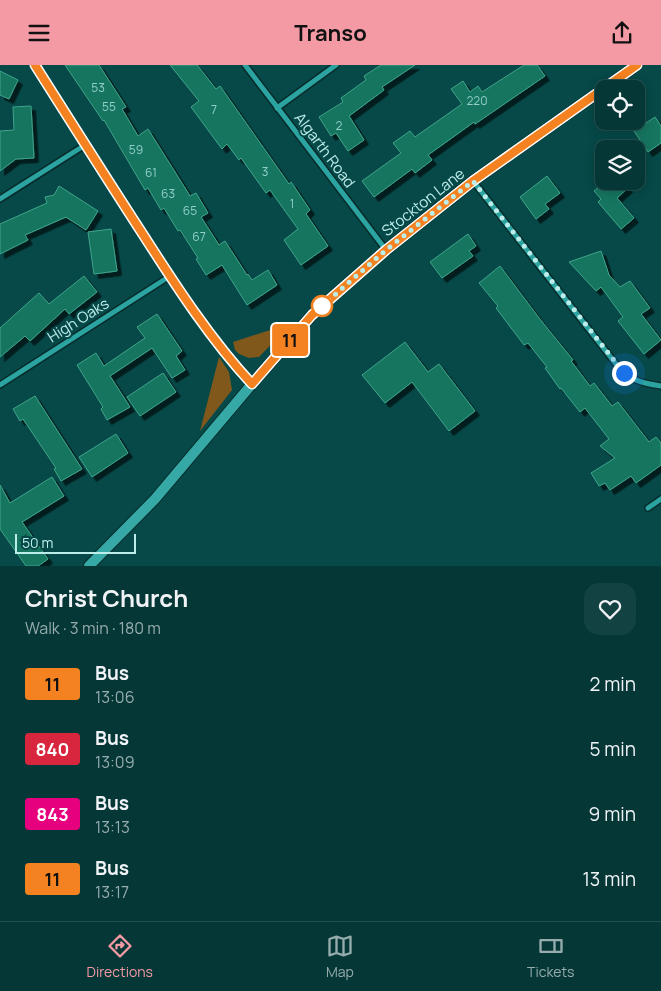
<!DOCTYPE html>
<meta charset="utf-8">
<style>
:root{--surface:#043736;--page:#124242;--text:#f1f3f6;--muted:#97acad;--line:#255151;--accent:#f49aa5}
body{margin:0;font-family:Manrope,sans-serif;background:var(--page);color:var(--text);height:100vh;display:flex;flex-direction:column;font-size:19px;white-space:nowrap}
*{box-sizing:border-box;margin:0}
p{font-size:16px;color:var(--muted)}
.icon{flex:none;width:28px;height:28px;fill:none;stroke:currentColor;stroke-width:2;stroke-linecap:round;stroke-linejoin:round}
.map{position:relative;height:501px;overflow:hidden}
.drawer{display:flex;flex-direction:column;background:var(--surface);flex:1}
.drawer>*{flex:none}
.badge{padding:0 10px;border-radius:4px;font-size:18px;line-height:32px}
.tools{position:absolute;left:595px;top:15px;display:grid;gap:10px}
.tools a{display:grid;place-items:center;width:50px;height:50px;border-radius:10px;background:var(--surface);box-shadow:0 2px 12px #0003,0 0 0 1px var(--line);font-size:25px}
.scale{position:absolute;left:15px;bottom:12px;width:121px;box-sizing:border-box;padding-left:5px;border:2px solid #bcedea;border-top:0;font-size:14px;line-height:18px;white-space:nowrap;color:#bcedea;-webkit-text-stroke:4px #064948;paint-order:stroke}
.you{position:absolute;width:25px;height:25px;margin:-12px;border:4px solid #fff;border-radius:50%;background:#1a73e8;box-shadow:0 0 0 8px #1a73e833}
.map>.badge{position:absolute;translate:-50% -50%;box-shadow:0 0 0 2px #fff}
.round{display:grid;place-items:center;flex:none;width:52px;height:52px;border-radius:15px;background:var(--page)}
.overview{display:flex;align-items:center;justify-content:space-between;height:85px;padding:0 25px}
h1{font-size:24px;font-weight:700;line-height:38px}
ul{padding:0;list-style:none}
li{display:flex;align-items:center;gap:15px;height:65px;padding:0 25px}
li div{flex:1}
li b{display:block;font-size:19px}
li em{font-style:normal}
li .badge{min-width:55px;font-weight:700;text-align:center}
header{display:flex;justify-content:space-between;align-items:center;height:65px;padding:0 25px;background:var(--accent);color:#111;font-size:22px;font-weight:700}
.dock{display:flex;justify-content:space-around;align-items:center;height:70px;border-top:1px solid var(--line);background:var(--surface);font-size:14px;color:var(--muted)}
.dock a{display:grid;justify-items:center;gap:2px}
.dock .selected{color:var(--accent)}
.map>svg:first-child{display:block}
.green{fill:#81581c}
.building{fill:#13745e;stroke:#41a48a;filter:url(#shadow)}
.lines{fill:none;stroke-linecap:round;stroke-linejoin:round}
.street-casing{stroke:#072c2b;stroke-width:8}
.secondary-casing{stroke:#072c2b;stroke-width:12}
.street{stroke:#2ba3a0;stroke-width:5}
.secondary{stroke:#36a9a6;stroke-width:10}
.line-casing{stroke:#fff;stroke-width:11}
.line{stroke:#f58220;stroke-width:8}
.walk{stroke:#bcedea;stroke-width:5;stroke-dasharray:0 9}
.stop-dot{fill:#fff;stroke:#f58220;stroke-width:2.5}
.labels{text-anchor:middle;dominant-baseline:central;stroke-width:4;stroke-linejoin:round;paint-order:stroke}
.number-label{font-size:12px;fill:#92cfc7}
.street-label{font-size:15px;fill:#bcedea;stroke:#064948}
</style>
<header><svg class="icon" aria-label="menu" viewBox="0 0 24 24"><path d="M4 6h16M4 12h16M4 18h16"/></svg>Transo<svg class="icon" aria-label="share" viewBox="0 0 24 24"><path d="M12 15V3M7 8l5-5 5 5M5 13v7h14v-7"/></svg></header>
<div class="map">
<svg width="661" height="501" viewBox="0 0 661 501">
<defs>
<filter id="shadow"><feDropShadow dx="4.5" dy="4.5" stdDeviation="0" flood-color="#0009"/></filter>
</defs>
<rect width="100%" height="100%" fill="#064948"/>
<!-- green -->
<g class="green">
<path d="M292,258L259,292L249,293L239,289L235,285L233,277Z"/>
<path d="M219,292L229,307L232,325L200,366Z"/>
</g>
<!-- building -->
<g class="building">
<path d="M65,0H99L126,42L122,44L138,71L148,64L190,131L196,128L208,148L201,152L219,180L225,176L247,210L248,209L252,215L268,205L277,220L247,240L222,200L206,210L196,194L198,193L180,165L178,166L164,143L161,145L148,123L145,125L104,55L103,56Z"/>
<path d="M170,0H197L216,24L220,21L289,119L291,117L310,145L306,149L328,181L301,200L284,175L298,164L270,125L266,128L241,93L239,95L227,79L222,84L191,42L199,36Z"/>
<path d="M381,0H415L382,22L384,25L349,51L364,75L348,86L336,68L331,71L319,52L343,37L341,33L366,15L364,11Z"/>
<path d="M524,0H537L545,11L475,59L474,57L428,90L432,95L415,108L412,104L374,132L362,116L401,88L393,78L410,66L415,72L462,39L451,24L463,16L470,27L478,21L482,27Z"/>
<path d="M0,6L18,15L9,34L0,30Z"/>
<path d="M31,41L34,93L16,94L0,106V66L14,65L13,42Z"/>
<path d="M655,52L661,61V78L648,87L634,66Z"/>
<path d="M547,111L560,128L545,139L549,144L536,154L520,132Z"/>
<path d="M605,116H622L628,123L617,133L634,153L621,164L598,137L601,134L594,126Z"/>
<path d="M59,121L98,146L86,165L66,152L25,170L28,175L0,189V159L47,138L45,132L54,130Z"/>
<path d="M111,164L117,206L94,209L88,167Z"/>
<path d="M468,169L476,181L469,186L473,191L442,213L430,197Z"/>
<path d="M601,186L609,210L620,222L630,216L650,243L641,249L661,275L644,289L618,256L623,252L601,222L596,226L569,197Z"/>
<path d="M500,201L539,253L573,295L571,296L590,321L594,318L612,341L618,337L649,377L656,372L661,378V400L636,418L631,411L610,425L605,418L599,421L591,408L615,393L600,381L609,374L585,343L580,347L561,323L560,324L545,303L547,302L528,278L524,280L496,243L498,241L479,218Z"/>
<path d="M84,211L97,227L69,249L65,244L30,276L25,271L0,292V263L39,228L49,239Z"/>
<path d="M157,249L182,286L176,291L185,305L172,313L152,283L110,311L130,342L107,355L101,344L103,342L77,300L96,288L104,301L145,273L137,262Z"/>
<path d="M405,277L428,307L439,299L475,346L449,366L412,317L385,338L362,310Z"/>
<path d="M163,308L176,327L140,351L127,332Z"/>
<path d="M35,331L82,404L61,416L54,404L56,403L23,354L20,356L13,344Z"/>
<path d="M116,369L128,388L92,412L79,392Z"/>
<path d="M52,412L64,431L22,457L48,494L38,501H26L0,464V420L10,438Z"/>
</g>
<g class="lines">
<defs>
<g id="street">
<path d="M35,0C71,57 107,114 144,171C177,221 211,274 252,319"/>
<path d="M245,0L386,185"/>
<path d="M277,43L336,0"/>
<path d="M473,116L616,299C630,315 640,318 661,321"/>
<path d="M0,134L85,80"/>
<path d="M0,320L170,211"/>
<path d="M648,443L661,434"/>
</g>
<path id="secondary" d="M89,501L155,434L252,319L312,250L386,185L473,116L637,0"/>
</defs>
<!-- street casing -->
<use href="#street" class="street-casing"/>
<!-- secondary casing -->
<use href="#secondary" class="secondary-casing"/>
<!-- street -->
<use href="#street" class="street"/>
<!-- secondary -->
<use href="#secondary" class="secondary"/>
</g>
<g class="lines">
<defs>
<path id="line" d="M35,0C71,57 107,114 144,171C176,221 211,275 252,319L312,250L386,185L473,116L637,0"/>
</defs>
<!-- line casing -->
<use href="#line" class="line-casing"/>
<!-- line -->
<use href="#line" class="line"/>
<!-- walk -->
<path class="walk" d="M322,241L386,185L473,116L624,308"/>
</g>
<!-- markers -->
<circle class="stop-dot" cx="322" cy="241" r="10"/>
<g class="labels">
<!-- number labels -->
<g class="number-label">
<text x="98" y="22">53</text>
<text x="477" y="35">220</text>
<text x="109" y="41">55</text>
<text x="214" y="44">7</text>
<text x="339" y="60">2</text>
<text x="136" y="84">59</text>
<text x="265" y="106">3</text>
<text x="151" y="107">61</text>
<text x="168" y="128">63</text>
<text x="292" y="138">1</text>
<text x="190" y="145">65</text>
<text x="199" y="171">67</text>
</g>
<!-- street labels -->
<g class="street-label">
<text transform="translate(325 85) rotate(53)">Algarth Road</text>
<text transform="translate(423 137) rotate(-38)">Stockton Lane</text>
<text transform="translate(78 255) rotate(-32)">High Oaks</text>
</g>
</g>
</svg>
<div class="tools">
<a><svg class="icon" aria-label="locate" viewBox="0 0 24 24"><circle cx="12" cy="12" r="6"/><path d="M12 2v4M12 18v4M2 12h4M18 12h4"/></svg></a>
<a><svg class="icon" aria-label="layers" viewBox="0 0 24 24"><path d="M12 4l9 5-9 5-9-5zM3 14l9 5 9-5"/></svg></a>
</div>
<div class="scale">50 m</div>
<div class="you" style="left:624px;top:308px"></div>
<b class="badge" style="left:290px;top:275px;background:#f58220;color:#111">11</b>
</div>
<section class="drawer">
<div class="overview"><div><h1>Christ Church</h1><p>Walk · 3 min · 180 m</p></div><a class="round"><svg class="icon" aria-label="heart" viewBox="0 0 24 24"><path d="M12 20l-8-8c-3-5 5-10 8-4 3-6 11-1 8 4z"/></svg></a></div>
<ul>
<li><span class="badge" style="background:#f58220;color:#111">11</span><div><b>Bus</b><p>13:06</p></div><em>2 min</em></li>
<li><span class="badge" style="background:#d7263d;color:#fff">840</span><div><b>Bus</b><p>13:09</p></div><em>5 min</em></li>
<li><span class="badge" style="background:#e6007e;color:#fff">843</span><div><b>Bus</b><p>13:13</p></div><em>9 min</em></li>
<li><span class="badge" style="background:#f58220;color:#111">11</span><div><b>Bus</b><p>13:17</p></div><em>13 min</em></li>
</ul>
</section>
<nav class="dock">
<a class="selected"><svg class="icon" aria-label="directions" viewBox="0 0 24 24"><path d="M12 3l9 9-9 9-9-9zM9 14v-3h6M13 9l2 2-2 2"/></svg>Directions</a>
<a><svg class="icon" aria-label="map" viewBox="0 0 24 24"><path d="M3 6l6-2 6 2 6-2v14l-6 2-6-2-6 2zM9 4v14M15 6v14"/></svg>Map</a>
<a><svg class="icon" aria-label="tickets" viewBox="0 0 24 24"><path d="M3 7h18v10H3zM15 7v10"/></svg>Tickets</a>
</nav>
